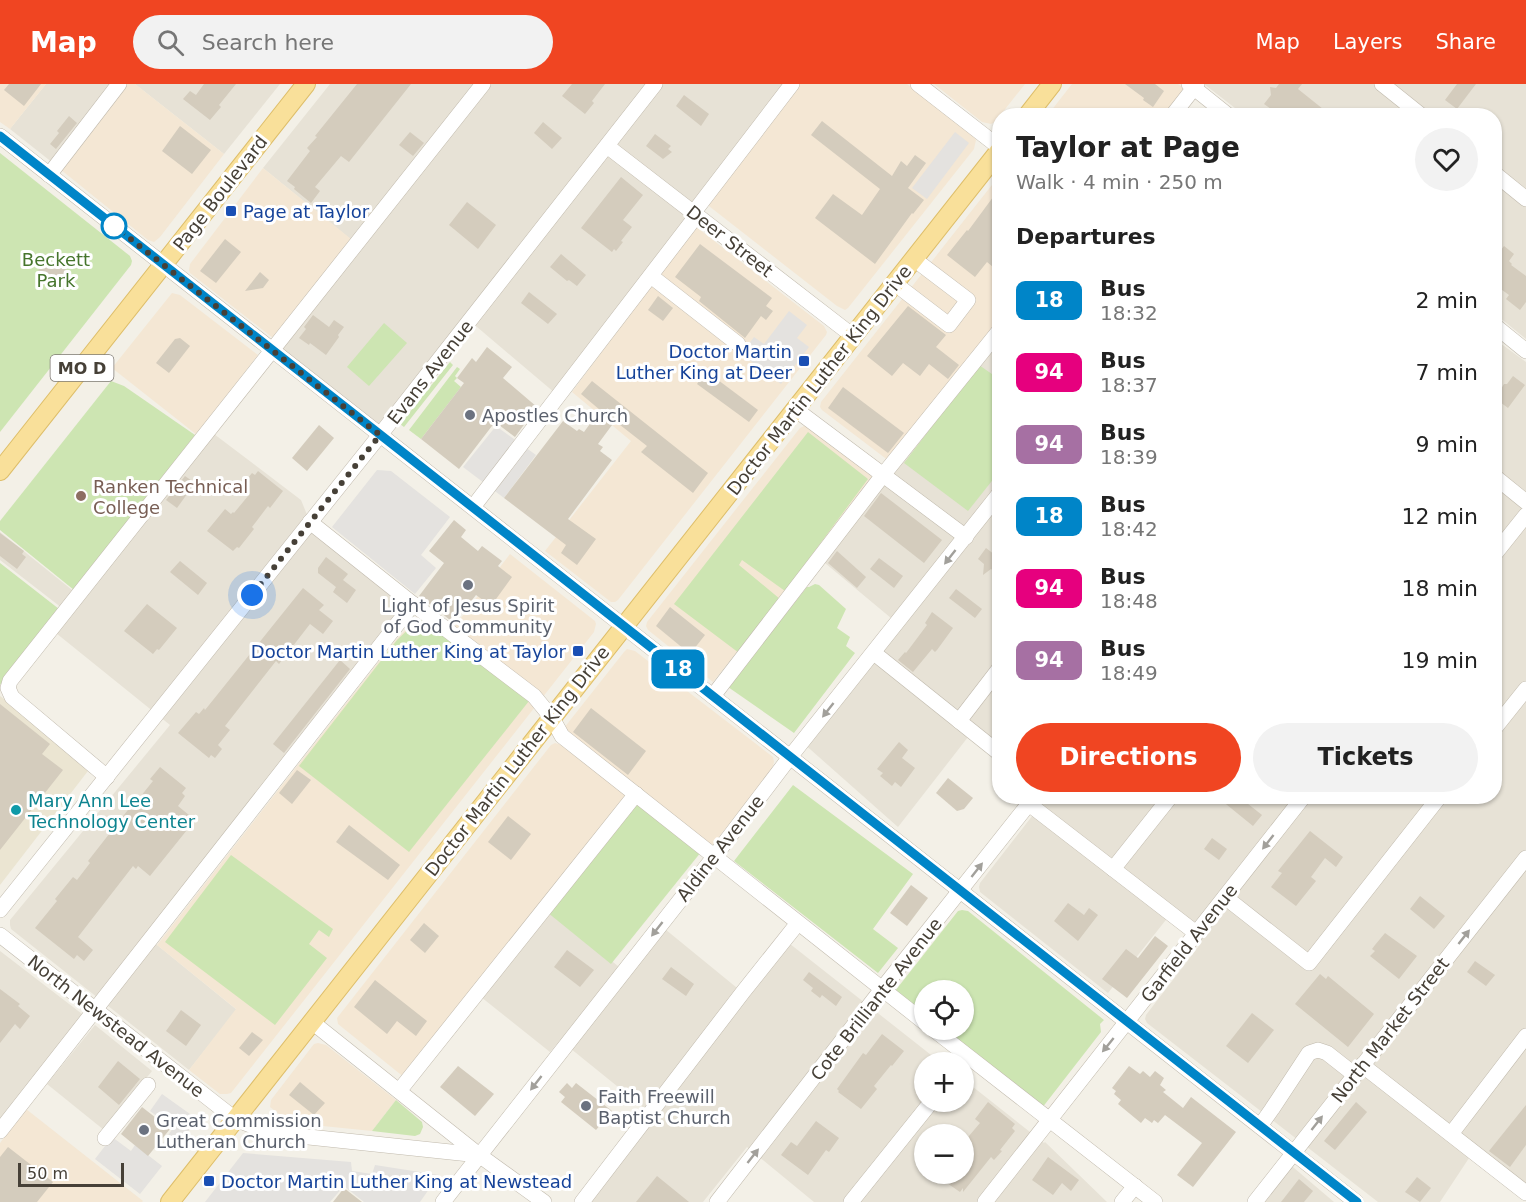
<!DOCTYPE html>
<meta charset="utf-8">
<style>
:root{--surface:#fff;--page:#f2f2f2;--text:#222;--muted:#767676;--accent:#f04522}
body{margin:0;font-family:"DejaVu Sans",sans-serif;background:var(--page);color:var(--text);height:100vh;display:flex;flex-direction:column;font-size:22px;white-space:nowrap}
*{box-sizing:border-box;margin:0}
p{font-size:20px;color:var(--muted)}
.icon{flex:none;width:33px;height:33px;fill:none;stroke:currentColor;stroke-width:2;stroke-linecap:round;stroke-linejoin:round}
.map{position:relative;flex:1;overflow:hidden}
.side{position:absolute;left:992px;top:24px;width:510px;height:696px;display:flex;flex-direction:column;background:var(--surface);border-radius:24px;box-shadow:0 2px 4px #0004}
.side>*{flex:none}
.badge{padding:0 12px;border-radius:9px;font-size:21px;line-height:39px}
.controls{position:absolute;left:914px;top:896px;display:grid;gap:12px}
.controls a{display:grid;place-items:center;width:60px;height:60px;border-radius:50%;background:var(--surface);box-shadow:0 2px 4px #0004;font-size:30px}
.scale{position:absolute;left:18px;bottom:15px;width:106px;box-sizing:border-box;padding-left:6px;border:3px solid #464037;border-top:0;font-size:16px;line-height:21px;white-space:nowrap;color:#464037;-webkit-text-stroke:4px #fff;paint-order:stroke}
.you{position:absolute;width:30px;height:30px;margin:-15px;border:4px solid #fff;border-radius:50%;background:#1a73e8;box-shadow:0 0 0 9px #1a73e833}
.map>.badge{position:absolute;translate:-50% -50%;box-shadow:0 0 0 3px #fff}
h2{padding:0 24px;font-size:22px;line-height:54px}
.round{display:grid;place-items:center;flex:none;width:63px;height:63px;border-radius:32px;background:var(--page)}
.overview{display:flex;align-items:center;justify-content:space-between;height:102px;padding:0 24px}
h1{font-size:28px;font-weight:700;line-height:45px}
.button{display:flex;gap:12px;margin-top:auto;padding:12px 24px}
.button a{flex:1;height:69px;border-radius:36px;background:var(--accent);color:#fff;font-size:24px;font-weight:700;line-height:69px;text-align:center}
.button a+a{background:var(--page);color:var(--text)}
ul{padding:0;list-style:none}
li{display:flex;align-items:center;gap:18px;height:72px;padding:0 24px}
li div{flex:1}
li b{display:block;font-size:22px}
li em{font-style:normal}
li .badge{min-width:66px;font-weight:700;text-align:center}
header{display:flex;align-items:center;gap:36px;box-sizing:border-box;height:84px;padding:0 30px;background:var(--accent);color:#fff}
header strong{font-size:28px}
nav{display:flex;gap:33px;margin-inline-start:auto;font-size:21px}
.search{width:420px;height:54px;background:var(--page);display:flex;align-items:center;gap:15px;box-sizing:border-box;padding:0 21px;border-radius:33px;color:var(--muted);font-size:22px}
.map>svg:first-child{display:block}
.residential{fill:#e7e2d6;fill-rule:evenodd}
.commercial{fill:#f4e7d4}
.education{fill:#ebe5d2}
.green{fill:#cde5b2}
.parking{fill:#e4e2df}
.building{fill:#d4ccbd}
.lines{fill:none;stroke-linecap:round;stroke-linejoin:round}
.minor-casing{stroke:#c1baad;stroke-width:16}
.major-casing{stroke:#debe6a;stroke-width:20}
.minor{stroke:#fff;stroke-width:15}
.major{stroke:#f9e09a;stroke-width:18}
.oneway{fill:#a2a09b}
.line-casing{stroke:#fff;stroke-width:14}
.line{stroke:#0085c8;stroke-width:9}
.walk{stroke:#464037;stroke-width:6;stroke-dasharray:0 10.8}
.transit-dot{fill:#1a4fb4;stroke:#fff;stroke-width:2}
.stop-dot{fill:#fff;stroke:#0085c8;stroke-width:3}
.worship-dot{fill:#6b7280;stroke:#fff;stroke-width:2}
.education-dot{fill:#8d6e63;stroke:#fff;stroke-width:2}
.culture-dot{fill:#0f9aa8;stroke:#fff;stroke-width:2}
.labels{text-anchor:middle;dominant-baseline:central;stroke-width:6;stroke-linejoin:round;paint-order:stroke}
.shield{fill:#fff;stroke:#7e7973;stroke-width:1.5}
.shield-label{font-size:16px;font-weight:bold;fill:#464037}
.street-label{font-size:18px;fill:#464037;stroke:#fff}
.transit-label{font-size:18px;fill:#164399;stroke:#fff;text-anchor:start}
.park-label{font-size:18px;fill:#46752c;stroke:#fff}
.worship-label{font-size:18px;fill:#5b616d;stroke:#fff;text-anchor:start}
.education-label{font-size:18px;fill:#785e54;stroke:#fff;text-anchor:start}
.culture-label{font-size:18px;fill:#0d838f;stroke:#fff;text-anchor:start}
</style>
<header>
<strong>Map</strong>
<div class="search"><svg class="icon" aria-label="search" viewBox="0 0 24 24"><circle cx="10" cy="10" r="6"/><path d="M15 15l6 6"/></svg>Search here</div>
<nav><a>Map</a><a>Layers</a><a>Share</a></nav>
</header>
<div class="map">
<svg width="1526" height="1118" viewBox="0 0 1526 1118">
<rect width="100%" height="100%" fill="#f3f0e7"/>
<!-- residential -->
<g class="residential">
<path d="M46,0H114L53,79L10,45Z"/>
<path d="M135,0H280L224,70Z"/>
<path d="M330,0H790L689,137L555,309L470,237L380,351L273,267L360,163L263,84Z"/>
<path d="M1204,0H1526V255L1494,229V32L1244,31Z"/>
<path d="M999,252V664L975,644L898,743L802,658L897,539L819,474Z"/>
<path d="M1500,259L1526,278V1109L1473,1068L1440,1118H1378L1147,939L1145,935L1146,931L1202,858L1169,832L1108,909L980,808L979,803L980,799L1047,713L1494,712V267Z"/>
<path d="M214,350L301,416L310,438L413,520L151,856L237,926L189,986L11,845L10,841V836L170,641L51,545L62,524L0,476V448L82,514Z"/>
<path d="M549,826L624,887L660,841L742,908L785,856L940,978H924V1017H963V995L1044,1059L1045,1058L1107,1118H814L747,1063L703,1118H588L654,1032L560,956L550,968L481,913ZM924,1050H963V1089H924Z"/>
<path d="M0,867L86,933L0,1042Z"/>
<path d="M95,941L152,987L104,1046L47,1000Z"/>
<path d="M1287,1078L1334,1118H1255Z"/>
</g>
<!-- commercial -->
<g class="commercial">
<path d="M0,0H46L10,45L0,38Z"/>
<path d="M125,0H135L224,70L160,153L154,158L148,156L60,85Z"/>
<path d="M798,0H907L973,51L976,56L974,65L848,224L845,226L837,222L705,119Z"/>
<path d="M934,0H1025L995,38L991,40L982,38Z"/>
<path d="M1072,0H1178L1186,6L1166,31L1047,32Z"/>
<path d="M263,84L351,155L273,254L190,189L189,186L190,180Z"/>
<path d="M999,92V240L889,377L822,326L820,323L821,318Z"/>
<path d="M695,142L824,242L827,248L826,251L618,516L615,518H611L545,467L631,357L572,308Z"/>
<path d="M172,209L180,211L258,271L197,351L112,284Z"/>
<path d="M806,341L876,393L713,598L648,546L646,542L647,538L800,344Z"/>
<path d="M510,470L595,537L596,540L594,548L231,1009L227,1010H220L189,986L236,925L157,861L395,557L418,532L454,543Z"/>
<path d="M627,565L635,567L773,673L774,678L772,686L710,764L564,644L624,568Z"/>
<path d="M555,659L562,661L628,711L405,994L338,940L337,934L551,661Z"/>
<path d="M318,959L326,961L396,1016L372,1047L293,1039L288,1037L270,1023L271,1016L314,960Z"/>
<path d="M26,1025L143,1117L142,1118H0V1059Z"/>
</g>
<!-- education -->
<path class="education" d="M0,612L91,683L0,801Z"/>
<!-- green -->
<g class="green">
<path d="M0,69L130,172L132,177L131,181L0,348Z"/>
<path d="M384,239L407,259L369,302L347,283Z"/>
<path d="M450,278L453,281L404,343L400,340L401,339Z"/>
<path d="M979,281L999,295V388L968,427L904,379Z"/>
<path d="M457,283L460,285L455,292L457,294L454,297L461,303L421,355L409,346Z"/>
<path d="M111,297L124,302L195,351L74,506L0,446V437Z"/>
<path d="M808,348L868,395L785,507L742,476L739,481L780,515L739,569L674,520Z"/>
<path d="M0,479L59,525L0,601Z"/>
<path d="M815,500L819,501L846,525L837,544L850,553L846,562L855,569L794,649L728,603L807,503H809Z"/>
<path d="M421,533L529,617L409,768L299,682L397,556Z"/>
<path d="M793,701L913,790L873,845L898,864L878,889L734,777Z"/>
<path d="M636,716L701,768L611,880L547,828Z"/>
<path d="M231,771L333,845L329,853L319,846L309,860L327,874L275,941L165,858Z"/>
<path d="M962,826L968,827L1104,936L1100,940L1101,948L1042,1024L943,945H963V906H924V930L895,907L958,827Z"/>
<path d="M396,1016L422,1038L423,1043L420,1050L415,1052L372,1047Z"/>
</g>
<!-- parking -->
<g class="parking">
<path d="M955,48L969,59L927,115L912,104Z"/>
<path d="M789,227L807,241L797,254L809,263L781,300L741,270L754,253L764,260Z"/>
<path d="M496,342L536,371L504,414L463,383Z"/>
<path d="M377,386L391,387L450,433L421,471L436,484L415,510L332,443Z"/>
<path d="M162,1010L197,1035L174,1067L163,1059L173,1044L150,1027Z"/>
<path d="M112,1053L131,1067L135,1061L162,1082L140,1110L95,1075Z"/>
<path d="M243,1069L351,1078L352,1087L372,1090L375,1081L439,1091L420,1118H364L344,1102L330,1118H205Z"/>
</g>
<!-- building -->
<g class="building">
<path d="M9,0H41L24,22L4,6Z"/>
<path d="M204,0H236L219,21L221,23L210,36L183,15L190,7L196,11Z"/>
<path d="M357,0H411L349,78L341,72L315,103L320,107L311,119L294,105L295,103L287,97L310,67L307,64L317,53L315,52Z"/>
<path d="M572,0H605L592,17L594,19L585,30L562,12Z"/>
<path d="M1125,0H1155L1164,7L1153,23L1143,16L1144,14Z"/>
<path d="M1279,0H1302L1298,5L1323,25L1318,32H1266L1271,25L1264,20L1271,11L1270,3L1276,4Z"/>
<path d="M1457,0H1476L1457,25L1445,16Z"/>
<path d="M684,11L709,30L701,42L676,22Z"/>
<path d="M69,32L77,39L56,65L50,60L59,49L57,47Z"/>
<path d="M822,37L892,92L901,77L907,82L915,71L926,79L908,104L924,116L913,130L912,129L875,180L815,134L833,110L862,131L880,105L811,51Z"/>
<path d="M543,38L562,54L552,65L534,49Z"/>
<path d="M180,42L211,66L192,90L162,67Z"/>
<path d="M410,48L424,59L413,72L399,61Z"/>
<path d="M655,50L671,62L668,65L672,68L663,75L646,62Z"/>
<path d="M621,93L643,111L623,136L632,143L621,157L623,158L616,167L614,165L612,168L581,144Z"/>
<path d="M999,105V159L993,166L999,171V188L987,178L975,193L947,171L967,146L968,147Z"/>
<path d="M467,118L496,141L478,165L449,141Z"/>
<path d="M225,155L241,168L216,199L200,187Z"/>
<path d="M700,160L772,214L766,222L773,227L766,236L761,232L745,254L699,217L701,213L675,193Z"/>
<path d="M1504,162L1514,170L1509,177L1512,180L1511,181L1526,192V218L1520,226L1506,215L1509,211L1494,200V175Z"/>
<path d="M561,170L586,191L577,202L569,196L567,197L550,183Z"/>
<path d="M51,178L64,180L68,191L61,202L47,200L36,196L37,190L41,181H48Z"/>
<path d="M260,188L269,196L263,204L245,207Z"/>
<path d="M529,208L557,230L548,240L521,219Z"/>
<path d="M658,212L673,224L663,237L648,226Z"/>
<path d="M908,222L946,251L936,263L959,281L948,295L929,280L920,292L903,279L892,292L867,272Z"/>
<path d="M313,231L329,243L334,236L344,243L338,251L339,253L326,271L310,259L309,261L299,254L306,245L304,243Z"/>
<path d="M180,254L190,262L169,289L156,279L175,255Z"/>
<path d="M487,263L512,283L503,294L537,323L515,353L495,338L459,385L421,355L464,299L457,294L472,274L476,278Z"/>
<path d="M706,287L758,326L749,338L697,300Z"/>
<path d="M1513,292L1525,301L1508,324L1496,315L1501,308V305L1504,300H1507Z"/>
<path d="M592,297L708,389L693,409L641,368L647,362L615,337L598,360L603,363L600,367L612,376L568,435L596,455L577,481L561,469L566,461L504,414L563,337L577,347L579,345L584,348L600,326L581,310Z"/>
<path d="M843,303L904,349L888,369L828,324Z"/>
<path d="M319,341L334,354L307,387L292,374Z"/>
<path d="M258,387L283,407L270,424L268,422L252,443L254,445L239,464L237,463L233,467L207,447L225,425L231,430L233,428L234,429L248,412L239,405L252,389L255,391Z"/>
<path d="M185,392L195,399L177,424L166,416Z"/>
<path d="M881,409L942,456L924,479L864,432Z"/>
<path d="M454,436L466,446L461,453L478,467L482,462L502,477L498,482L512,493L491,522L476,511L454,539L419,512L444,479L429,467Z"/>
<path d="M0,449L24,467L22,470L26,473L17,485L0,472Z"/>
<path d="M986,464L999,474V491L991,485L983,491L984,480L978,475Z"/>
<path d="M837,467L866,493L857,504L828,479Z"/>
<path d="M326,473L348,490L343,496L356,506L347,519L333,508L336,503L318,489V484Z"/>
<path d="M879,474L903,492L894,504L870,485Z"/>
<path d="M180,477L207,499L198,511L170,488Z"/>
<path d="M303,504L324,521L319,526L333,537L323,550L310,540L279,580L276,577L225,642L230,646L218,661L222,665L215,674L211,671L209,674L178,649L196,628L199,630L204,624L205,626Z"/>
<path d="M956,505L982,525L975,534L949,514Z"/>
<path d="M147,520L177,544L159,566L157,565L153,570L124,547Z"/>
<path d="M670,523L705,551L690,570L656,542Z"/>
<path d="M932,528L953,544L937,566L935,568L932,565L913,588L898,576L905,568L906,569L927,541L925,539Z"/>
<path d="M340,576L350,585L284,669L273,660Z"/>
<path d="M0,620L50,660L42,670L63,686L0,766Z"/>
<path d="M591,624L646,667L628,691L573,648Z"/>
<path d="M899,658L908,666L902,674L915,684L901,703L895,698L892,702L880,692L883,689L877,685Z"/>
<path d="M160,683L186,704L182,709L185,712L178,722L195,736L150,792L138,782L136,785L133,782L78,853L93,866L84,877L77,871L74,875L35,844L57,817L55,815L73,793L77,796L90,779L88,777L131,722L132,723L153,697L150,695Z"/>
<path d="M297,686L311,696L292,720L279,709Z"/>
<path d="M948,694L973,714L964,725L957,727L936,709Z"/>
<path d="M1216,712H1238L1262,731L1253,742Z"/>
<path d="M508,732L531,750L511,776L488,758Z"/>
<path d="M349,741L400,781L388,796L336,758Z"/>
<path d="M1310,747L1343,773L1336,783L1325,774L1311,793L1316,797L1296,822L1271,803L1282,789L1278,787Z"/>
<path d="M1212,754L1227,765L1219,776L1204,765Z"/>
<path d="M911,801L928,814L907,842L890,829Z"/>
<path d="M1420,812L1445,832L1434,845L1410,825Z"/>
<path d="M1068,819L1084,831L1089,824L1098,831L1078,857L1054,837Z"/>
<path d="M424,839L439,852L425,869L410,856Z"/>
<path d="M1385,849L1417,872L1399,895L1370,872L1375,867L1372,865L1375,861Z"/>
<path d="M1155,852L1168,862L1127,914L1102,895L1126,865L1138,874Z"/>
<path d="M567,866L594,886L580,903L554,883Z"/>
<path d="M1475,877L1495,891L1486,902L1467,888Z"/>
<path d="M671,883L694,900L686,912L662,895Z"/>
<path d="M809,888L842,913L836,922L822,911L820,914L811,907L813,904L803,896Z"/>
<path d="M1320,890L1326,895L1328,892L1374,930L1348,963L1295,920Z"/>
<path d="M375,896L427,937L416,952L397,937L387,950L354,923Z"/>
<path d="M0,905L20,920L18,922L30,932L20,945L15,940L0,959Z"/>
<path d="M181,926L201,941L186,962L166,947Z"/>
<path d="M1252,929L1274,946L1248,979L1226,962Z"/>
<path d="M252,948L263,956L249,972L239,964Z"/>
<path d="M882,950L904,967L892,982L891,981L874,1002L877,1005L861,1025L838,1008L839,1007L837,1005L863,969L866,971Z"/>
<path d="M118,977L140,995L119,1021L98,1003Z"/>
<path d="M458,982L494,1010L475,1032L440,1003Z"/>
<path d="M1129,982L1140,990L1143,987L1150,993L1155,987L1164,994L1160,1001L1166,1006L1163,1008L1183,1024L1191,1013L1236,1048L1193,1103L1177,1091L1202,1059L1165,1031L1158,1039L1154,1036L1152,1039L1145,1034L1141,1039L1118,1020L1121,1016L1114,1010L1116,1007L1112,1004Z"/>
<path d="M300,998L325,1019L314,1031L289,1011Z"/>
<path d="M567,999L572,1004L576,999L612,1027L596,1046L561,1018L565,1013L559,1008Z"/>
<path d="M988,1018L1015,1040L1012,1044L1015,1047L1000,1066L1002,1067L994,1076L991,1073L963,1108V1104L960,1108L944,1097L950,1089H963V1059L980,1039L975,1035Z"/>
<path d="M1356,1018L1367,1028L1335,1066L1324,1057Z"/>
<path d="M1526,1021V1061L1510,1083L1489,1067Z"/>
<path d="M142,1023L170,1045L148,1072L121,1050Z"/>
<path d="M816,1037L839,1054L829,1068L826,1066L808,1091L781,1071L791,1058L797,1062Z"/>
<path d="M8,1063L53,1098L37,1118H0V1073Z"/>
<path d="M1048,1073L1079,1096L1071,1107L1062,1099L1053,1111L1032,1096Z"/>
<path d="M657,1092L689,1118H636Z"/>
<path d="M1417,1093L1431,1104L1420,1118L1405,1108Z"/>
<path d="M1299,1095L1313,1107L1304,1118H1281Z"/>
<path d="M344,1104L362,1118H333Z"/>
</g>
<g class="lines">
<defs>
<g id="minor">
<path d="M918,0L999,63"/>
<path d="M1189,0L1229,32"/>
<path d="M1382,0L1422,32"/>
<path d="M1172,32L1197,0"/>
<path d="M0,52L1356,1118"/>
<path d="M607,62L853,252"/>
<path d="M1494,89L1526,115"/>
<path d="M49,91L119,0"/>
<path d="M694,128L792,0"/>
<path d="M651,192L738,260"/>
<path d="M894,199L949,241L968,216L914,175"/>
<path d="M1494,241L1526,267"/>
<path d="M795,325L966,453"/>
<path d="M1494,392L1526,418"/>
<path d="M473,423L697,131"/>
<path d="M310,438L413,520L534,612L552,634L562,652L924,938"/>
<path d="M1494,471L1526,431"/>
<path d="M874,569L999,669"/>
<path d="M713,612L883,391L999,247"/>
<path d="M959,637L999,585"/>
<path d="M1494,645L1526,605"/>
<path d="M107,693L12,613L8,604L10,597L483,0"/>
<path d="M1029,720L1196,849"/>
<path d="M1113,785L1171,712"/>
<path d="M1225,813L1309,879L1440,712"/>
<path d="M0,826L380,351L655,0"/>
<path d="M0,851L235,1035L271,1049L479,1071"/>
<path d="M312,938L479,1071L544,1118"/>
<path d="M933,945L1155,1118"/>
<path d="M1362,981L1526,1109"/>
<path d="M399,1007L636,710"/>
<path d="M1260,1042L1272,1025L1309,969L1318,966L1327,969L1355,991"/>
<path d="M0,1047L413,520"/>
<path d="M1451,1050L1526,952"/>
<path d="M105,1054L148,1001"/>
<path d="M443,1118L714,773L790,673L999,410"/>
<path d="M582,1118L743,908L798,839"/>
<path d="M717,1118L882,905L1035,712"/>
<path d="M851,1118L932,1017"/>
<path d="M985,1118L1304,712"/>
<path d="M1122,1118L1135,1102"/>
<path d="M1255,1118L1526,774"/>
</g>
<g id="major">
<path d="M1027,32L1052,0"/>
<path d="M0,387L306,0"/>
<path d="M170,1118L999,67"/>
</g>
</defs>
<!-- minor casing -->
<use href="#minor" class="minor-casing"/>
<!-- major casing -->
<use href="#major" class="major-casing"/>
<!-- minor -->
<use href="#minor" class="minor"/>
<!-- major -->
<use href="#major" class="major"/>
</g>
<!-- one-way arrows -->
<defs><path id="oneway-solid" d="M-6-.8H1V-3.2L6.5 0L1 3.2V.8H-6Z" transform="scale(1.5)"/></defs>
<g class="oneway">
<use href="#oneway-solid" transform="translate(950 473) rotate(128)"/>
<use href="#oneway-solid" transform="translate(828 626) rotate(128)"/>
<use href="#oneway-solid" transform="translate(1268 758) rotate(128)"/>
<use href="#oneway-solid" transform="translate(977 786) rotate(-52)"/>
<use href="#oneway-solid" transform="translate(657 845) rotate(128)"/>
<use href="#oneway-solid" transform="translate(1464 853) rotate(-52)"/>
<use href="#oneway-solid" transform="translate(1108 961) rotate(129)"/>
<use href="#oneway-solid" transform="translate(536 999) rotate(128)"/>
<use href="#oneway-solid" transform="translate(1317 1039) rotate(-52)"/>
<use href="#oneway-solid" transform="translate(753 1072) rotate(-52)"/>
</g>
<g class="lines">
<defs>
<path id="line" d="M0,52L1357,1118"/>
</defs>
<!-- line casing -->
<use href="#line" class="line-casing"/>
<!-- line -->
<use href="#line" class="line"/>
<!-- walk -->
<path class="walk" d="M114,142L380,351L252,511"/>
</g>
<!-- markers -->
<g class="transit-dot">
<rect x="225" y="121" width="12" height="12" rx="3"/>
<rect x="798" y="271" width="12" height="12" rx="3"/>
<rect x="572" y="561" width="12" height="12" rx="3"/>
<rect x="203" y="1091" width="12" height="12" rx="3"/>
</g>
<circle class="stop-dot" cx="114" cy="142" r="12"/>
<g class="worship-dot">
<circle cx="470" cy="331" r="6"/>
<circle cx="468" cy="501" r="6"/>
<circle cx="586" cy="1022" r="6"/>
<circle cx="144" cy="1046" r="6"/>
</g>
<circle class="education-dot" cx="81" cy="412" r="6"/>
<circle class="culture-dot" cx="16" cy="726" r="6"/>
<g class="labels">
<!-- shield labels -->
<rect class="shield" x="50.5" y="271" width="63" height="26" rx="4.5"/>
<g class="shield-label">
<text x="82" y="284">MO D</text>
</g>
<!-- street labels -->
<g class="street-label">
<text transform="translate(220 109) rotate(-52)">Page Boulevard</text>
<text transform="translate(730 157) rotate(38)">Deer Street</text>
<text transform="translate(430 288) rotate(-52)">Evans Avenue</text>
<text transform="translate(819 296) rotate(-52)">Doctor Martin Luther King Drive</text>
<text transform="translate(517 677) rotate(-52)">Doctor Martin Luther King Drive</text>
<text transform="translate(720 764) rotate(-52)">Aldine Avenue</text>
<text transform="translate(1189 859) rotate(-52)">Garfield Avenue</text>
<text transform="translate(876 915) rotate(-52)">Cote Brilliante Avenue</text>
<text transform="translate(116 942) rotate(38)">North Newstead Avenue</text>
<text transform="translate(1390 946) rotate(-52)">North Market Street</text>
</g>
<!-- transit labels -->
<g class="transit-label">
<text x="243" y="127">Page at Taylor</text>
<text x="792" y="267" text-anchor="end">Doctor Martin<tspan x="792" dy="21">Luther King at Deer</tspan></text>
<text x="566" y="567" text-anchor="end">Doctor Martin Luther King at Taylor</text>
<text x="221" y="1097">Doctor Martin Luther King at Newstead</text>
</g>
<!-- park labels -->
<g class="park-label">
<text x="56" y="175">Beckett<tspan x="56" dy="21">Park</tspan></text>
</g>
<!-- worship labels -->
<g class="worship-label">
<text x="482" y="331">Apostles Church</text>
<text x="468" y="521" text-anchor="middle">Light of Jesus Spirit<tspan x="468" dy="21">of God Community</tspan></text>
<text x="598" y="1012">Faith Freewill<tspan x="598" dy="21">Baptist Church</tspan></text>
<text x="156" y="1036">Great Commission<tspan x="156" dy="21">Lutheran Church</tspan></text>
</g>
<!-- education labels -->
<g class="education-label">
<text x="93" y="402">Ranken Technical<tspan x="93" dy="21">College</tspan></text>
</g>
<!-- culture labels -->
<g class="culture-label">
<text x="28" y="716">Mary Ann Lee<tspan x="28" dy="21">Technology Center</tspan></text>
</g>
</g>
</svg>
<div class="controls">
<a><svg class="icon" aria-label="locate" viewBox="0 0 24 24"><circle cx="12" cy="12" r="6"/><path d="M12 2v4M12 18v4M2 12h4M18 12h4"/></svg></a>
<a>+</a>
<a>−</a>
</div>
<div class="scale">50 m</div>
<div class="you" style="left:252px;top:511px"></div>
<b class="badge" style="left:678px;top:585px;background:#0085c8;color:#fff">18</b>
<section class="side">
<div class="overview"><div><h1>Taylor at Page</h1><p>Walk · 4 min · 250 m</p></div><a class="round"><svg class="icon" aria-label="heart" viewBox="0 0 24 24"><path d="M12 20l-8-8c-3-5 5-10 8-4 3-6 11-1 8 4z"/></svg></a></div>
<h2>Departures</h2>
<ul>
<li><span class="badge" style="background:#0085c8;color:#fff">18</span><div><b>Bus</b><p>18:32</p></div><em>2 min</em></li>
<li><span class="badge" style="background:#e6007e;color:#fff">94</span><div><b>Bus</b><p>18:37</p></div><em>7 min</em></li>
<li><span class="badge" style="background:#a670a3;color:#fff">94</span><div><b>Bus</b><p>18:39</p></div><em>9 min</em></li>
<li><span class="badge" style="background:#0085c8;color:#fff">18</span><div><b>Bus</b><p>18:42</p></div><em>12 min</em></li>
<li><span class="badge" style="background:#e6007e;color:#fff">94</span><div><b>Bus</b><p>18:48</p></div><em>18 min</em></li>
<li><span class="badge" style="background:#a670a3;color:#fff">94</span><div><b>Bus</b><p>18:49</p></div><em>19 min</em></li>
</ul>
<div class="button"><a>Directions</a><a>Tickets</a></div>
</section>
</div>
